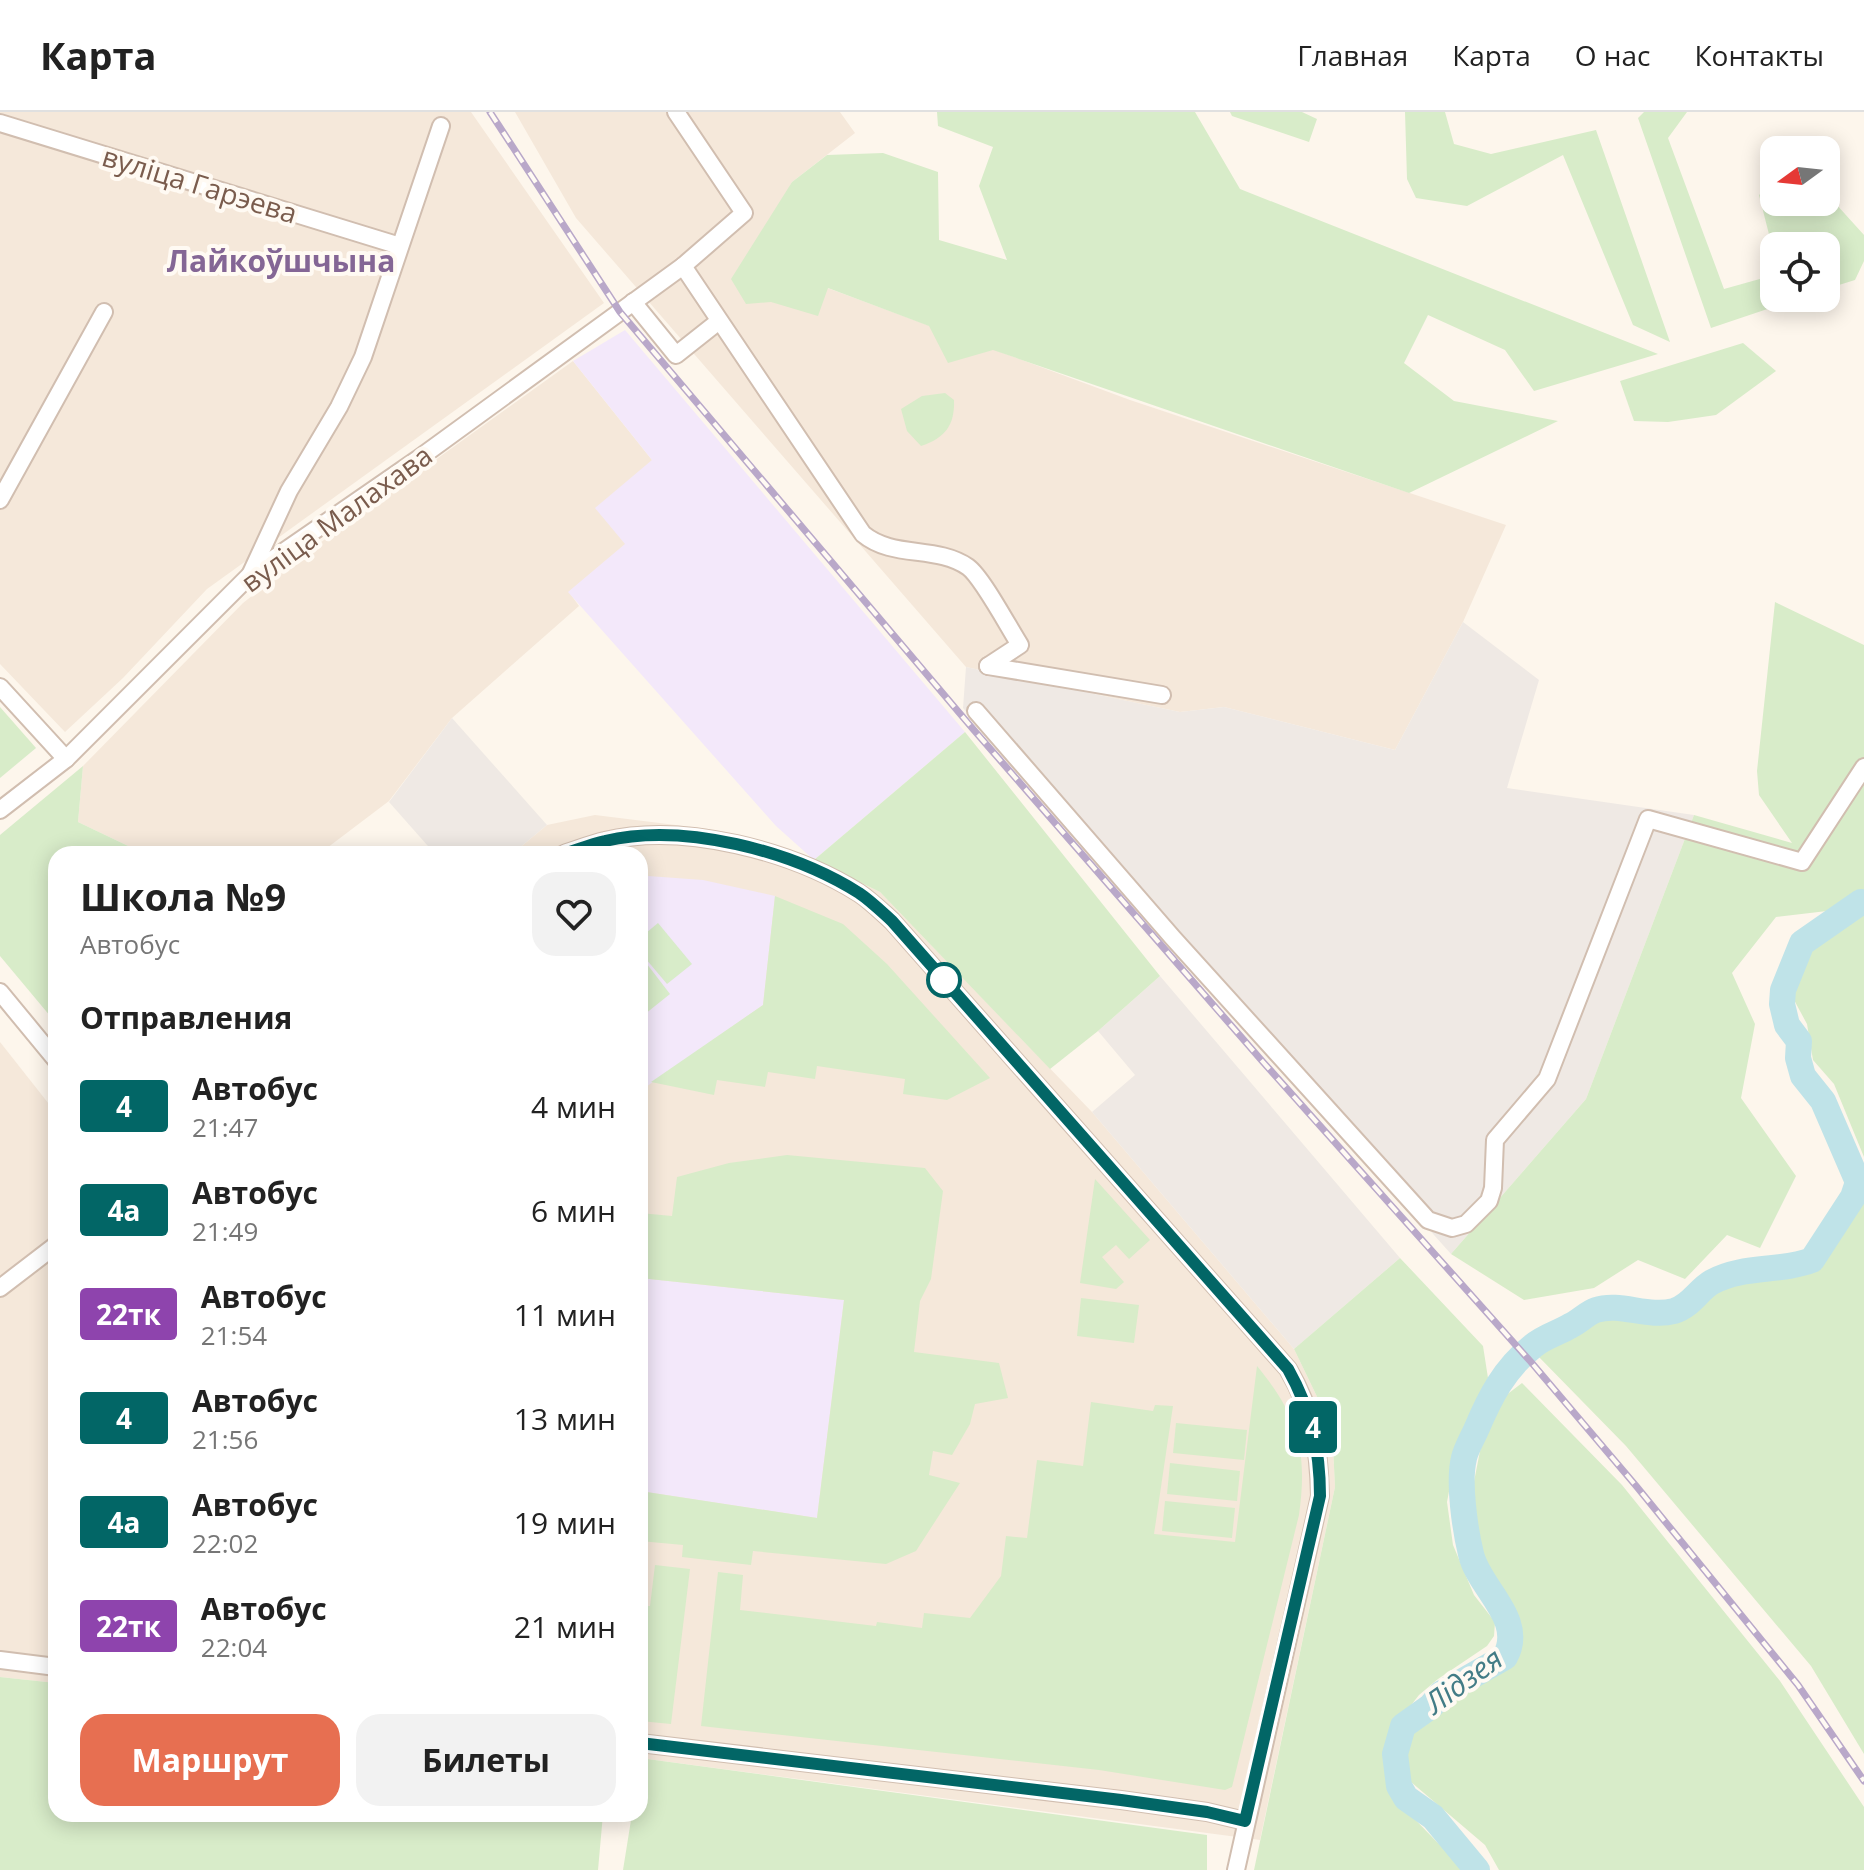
<!DOCTYPE html>
<html lang="ru">
<meta charset="utf-8">
<style>
:root{--surface:#fff;--page:#f2f2f2;--text:#222;--muted:#767676;--line:#e0e0e0;--accent:#e76f51}
body{margin:0;font-family:"Open Sans",sans-serif;background:var(--page);color:var(--text);height:100vh;display:flex;flex-direction:column;font-size:30px;white-space:nowrap}
*{box-sizing:border-box;margin:0}
p{font-size:26px;color:var(--muted)}
.icon{flex:none;width:44px;height:44px;fill:none;stroke:currentColor;stroke-width:2;stroke-linecap:round;stroke-linejoin:round}
.map{position:relative;flex:1;overflow:hidden}
.panel{position:absolute;left:48px;top:734px;width:600px;height:976px;display:flex;flex-direction:column;background:var(--surface);border-radius:24px;box-shadow:0 4px 20px #0003}
.panel>*{flex:none}
.badge{padding:0 16px;border-radius:6px;font-size:28px;line-height:52px}
.needle{width:52px;rotate:255deg}
.fabs{position:absolute;left:1760px;top:24px;display:grid;gap:16px}
.fabs a{display:grid;place-items:center;width:80px;height:80px;border-radius:16px;background:var(--surface);box-shadow:0 4px 20px #0003;font-size:40px}
.map>.badge{position:absolute;translate:-50% -50%;box-shadow:0 0 0 4px #fff}
h2{padding:0 32px;font-size:30px;line-height:72px}
.round{display:grid;place-items:center;flex:none;width:84px;height:84px;border-radius:24px;background:var(--page)}
.headline{display:flex;align-items:center;justify-content:space-between;height:136px;padding:0 32px}
h1{font-size:38px;font-weight:700;line-height:60px}
.cta{display:flex;gap:16px;margin-top:auto;padding:16px 32px}
.cta a{flex:1;height:92px;border-radius:24px;background:var(--accent);color:#fff;font-size:32px;font-weight:700;line-height:92px;text-align:center}
.cta a+a{background:var(--page);color:var(--text)}
ul{padding:0;list-style:none}
li{display:flex;align-items:center;gap:24px;height:104px;padding:0 32px}
li div{flex:1}
li b{display:block;font-size:30px}
li em{font-style:normal}
li .badge{min-width:88px;font-weight:700;text-align:center}
header{display:flex;align-items:center;gap:48px;box-sizing:border-box;height:112px;padding:0 40px;background:var(--surface);border-bottom:2px solid var(--line)}
header strong{font-size:38px}
nav{display:flex;gap:44px;margin-inline-start:auto;font-size:28px}
.map>svg:first-child{display:block}
.residential{fill:#f5e8da}
.industrial{fill:#efe9e4}
.education{fill:#f3e8fa}
.green{fill:#d8ecc9}
.lines{fill:none;stroke-linecap:round;stroke-linejoin:round}
.river{stroke:#bfe3e8;stroke-width:26}
.minor-casing{stroke:#d1beb0;stroke-width:20}
.minor{stroke:#fff;stroke-width:16}
.rail-casing{stroke:#b9a8c9;stroke-width:7}
.rail{stroke:#fffaf3;stroke-width:4;stroke-dasharray:12;stroke-linecap:butt}
.line-casing{stroke:#fff;stroke-width:18}
.line{stroke:#026666;stroke-width:12}
.stop-dot{fill:#fff;stroke:#026666;stroke-width:4}
.labels{text-anchor:middle;dominant-baseline:central;stroke-width:8;stroke-linejoin:round;paint-order:stroke}
.street-label{font-size:28px;fill:#7a5c4d;stroke:#fffaf3}
.neighbourhood-label{font-size:30px;font-weight:bold;fill:#846695;stroke:#fffaf3}
.water-label{font-size:30px;font-style:italic;fill:#437c86;stroke:#fffaf3}
</style>
<header>
<strong>Карта</strong>
<nav><a>Главная</a><a>Карта</a><a>О нас</a><a>Контакты</a></nav>
</header>
<div class="map">
<svg width="1864" height="1758" viewBox="0 0 1864 1758">
<rect width="100%" height="100%" fill="#fdf6ec"/>
<!-- residential -->
<g class="residential">
<path d="M0,0H471L604,191L207,477L123,566L65,620L0,552Z"/>
<path d="M515,0H840L855,21L792,70L752,148L1130,288L1506,413L1463,510L1395,638L1224,595L1180,600L966,555L576,106Z"/>
<path d="M573,249L652,348L626,432L569,480L579,494L452,606L389,689L319,742H145L78,710L83,654L243,491L317,433Z"/>
<path d="M595,703L708,717L814,748L880,780L1092,1000L1294,1237L1322,1295L1333,1334L1335,1375L1260,1728L640,1646V742H512L547,713Z"/>
<path d="M0,930L56,1001V1571L0,1565Z"/>
</g>
<!-- industrial -->
<g class="industrial">
<path d="M1463,510L1539,568L1507,676L1694,703L1586,987L1451,1142L963,596L966,555L1180,600L1224,595L1395,638Z"/>
<path d="M452,606L547,713L512,742H435L389,690Z"/>
<path d="M1160,864L1400,1146L1294,1237L1092,1000L1135,963L1098,919Z"/>
</g>
<!-- education -->
<g class="education">
<path d="M625,218L965,620L814,748L776,714L568,480L625,432L595,396L652,348L573,249Z"/>
<path d="M648,764L703,768L775,784L763,893L640,979V765Z"/>
<path d="M640,1166L844,1188L817,1406L640,1379Z"/>
</g>
<!-- green -->
<g class="green">
<path d="M937,0H1195L1240,77L1658,242L1534,279L1505,238L1428,203L1404,251L1454,289L1558,309L1409,381L993,238L948,251L929,214L828,176L818,204L771,190L746,192L731,167L792,70L827,43L883,41L938,60L939,128L1007,148L979,74L993,35L938,14Z"/>
<path d="M1230,0H1302L1317,7L1309,30L1232,4Z"/>
<path d="M1405,0H1445L1454,32L1491,42L1596,18L1670,230L1633,213L1563,43L1467,94L1416,86L1407,67Z"/>
<path d="M1644,0H1687L1668,26L1724,177L1774,163V186H1800L1711,216L1638,6Z"/>
<path d="M1774,70V90H1826V81L1864,123V149L1855,168L1826,177V134H1774V142L1759,83Z"/>
<path d="M1743,231L1776,259L1716,303L1668,310L1634,309L1620,269Z"/>
<path d="M945,281L954,288C955,313 945,326 921,334L907,319L901,297L922,284Z"/>
<path d="M1775,490L1864,533V778L1827,799L1776,805L1732,861L1755,912L1741,986L1796,1064L1760,1136L1727,1123L1685,1167L1638,1148L1594,1176L1524,1188L1451,1142L1586,987L1694,703L1792,731L1759,683L1757,659Z"/>
<path d="M0,595L36,636L0,666Z"/>
<path d="M965,620L1160,864L1098,919L1050,957L880,780L814,748Z"/>
<path d="M83,654L78,710L145,742H56V911L0,844V723Z"/>
<path d="M775,784L843,812L887,852L990,966L947,988L903,982L905,967L817,954L815,967L768,960L765,975L717,968L714,983L651,970L640,981L651,970L763,893Z"/>
<path d="M1864,796V1045L1834,972L1813,948L1807,912L1793,886L1815,823L1855,798Z"/>
<path d="M658,811L692,852L667,872L640,840V826Z"/>
<path d="M640,843L670,882L640,906Z"/>
<path d="M787,1043L925,1056L943,1079L931,1167L920,1189L914,1240L999,1251L1008,1286L975,1292L970,1312L952,1343L933,1339L929,1363L960,1371L916,1439L886,1452L753,1439L751,1453L682,1445L683,1433L640,1429V1379L817,1406L844,1188L640,1166V1101L672,1104L677,1065L729,1051Z"/>
<path d="M1095,1067L1150,1128L1129,1147L1116,1133L1102,1145L1124,1170L1116,1177L1080,1171Z"/>
<path d="M1864,1077V1642L1811,1554L1626,1334L1536,1242L1596,1203L1643,1205L1675,1198L1709,1174L1746,1161L1793,1158L1813,1153Z"/>
<path d="M1400,1146L1483,1234L1488,1266L1457,1337L1447,1390L1453,1433L1474,1483L1495,1510L1494,1524L1487,1534L1438,1567L1419,1583L1398,1610L1387,1631V1668L1403,1695L1464,1758H1254L1335,1375L1333,1334L1322,1295L1294,1237Z"/>
<path d="M1081,1186L1139,1193L1134,1231L1077,1224Z"/>
<path d="M1257,1254C1298,1304 1308,1338 1299,1403L1232,1675L1225,1678L1099,1658L701,1614L718,1460L743,1463L740,1498L876,1514L877,1510L922,1516L924,1501L970,1506L1001,1464L1006,1424L1027,1426L1037,1348L1083,1354L1091,1290L1153,1299L1155,1293L1173,1294L1154,1422L1235,1430Z"/>
<path d="M1522,1271L1622,1373L1780,1569L1864,1695V1758H1499L1485,1733L1404,1664L1405,1634L1411,1621L1432,1598L1478,1571L1512,1544L1515,1503L1507,1482L1493,1466L1474,1427L1470,1390L1480,1339L1501,1287Z"/>
<path d="M1176,1311L1247,1318L1244,1348L1173,1341Z"/>
<path d="M1170,1351L1240,1359L1237,1389L1167,1382Z"/>
<path d="M1165,1389L1235,1396L1232,1426L1162,1419Z"/>
<path d="M655,1453L690,1457L671,1612L640,1609V1494H650Z"/>
<path d="M0,1565L56,1571V1702H603L598,1758H0Z"/>
<path d="M640,1646L1207,1723V1758H623L632,1702H640Z"/>
</g>
<g class="lines">
<!-- river -->
<path class="river" d="M1477,1758L1433,1705L1406,1686L1399,1674L1395,1642L1403,1614L1431,1594L1442,1581L1505,1545C1526,1507 1479,1477 1471,1442C1465,1417 1458,1370 1464,1346C1466,1337 1472,1327 1476,1318C1490,1285 1504,1257 1533,1234C1543,1225 1558,1221 1570,1214C1579,1210 1587,1201 1596,1198C1620,1190 1648,1206 1674,1199C1691,1194 1698,1178 1712,1170C1743,1153 1781,1160 1812,1148L1853,1085L1858,1070L1823,989L1803,964L1798,946L1799,929L1787,913L1782,892L1783,878L1802,831L1861,790L1864,791"/>
<defs>
<g id="minor">
<path d="M0,11L400,134"/>
<path d="M683,154L863,422C893,447 936,433 968,455C982,465 1009,516 1020,533L988,554"/>
<path d="M633,190L676,243L719,209"/>
<path d="M0,388L104,200"/>
<path d="M251,461L289,379L339,295L363,245L441,14"/>
<path d="M988,554L1162,583"/>
<path d="M0,575L66,647"/>
<path d="M976,599L1173,826L1428,1108L1452,1116L1466,1112L1489,1089L1493,1076L1495,1028L1547,967L1648,707L1802,750L1864,655"/>
<path d="M0,698L66,647L250,463L418,347L683,154L744,101L676,0"/>
<path d="M564,742C577,738 591,732 605,729C683,710 792,739 859,781C871,789 882,800 892,809L1288,1257C1313,1300 1319,1335 1320,1384L1236,1758"/>
<path d="M0,880L56,948"/>
<path d="M0,1176L56,1133"/>
<path d="M0,1548L56,1555"/>
<path d="M640,1631L1121,1688L1207,1700L1245,1709"/>
</g>
</defs>
<!-- minor casing -->
<use href="#minor" class="minor-casing"/>
<!-- minor -->
<use href="#minor" class="minor"/>
<defs>
<path id="rail" d="M490,0L620,200L973,617L1263,950L1531,1250L1637,1375L1798,1573L1864,1669"/>
</defs>
<!-- rail casing -->
<use href="#rail" class="rail-casing"/>
<!-- rail -->
<use href="#rail" class="rail"/>
</g>
<g class="lines">
<defs>
<path id="line" d="M564,742C577,738 591,732 605,729C684,710 792,739 859,781C871,789 882,800 892,809L1288,1257C1311,1298 1320,1337 1320,1384L1245,1709L1207,1700L1121,1688L640,1631"/>
</defs>
<!-- line casing -->
<use href="#line" class="line-casing"/>
<!-- line -->
<use href="#line" class="line"/>
</g>
<!-- markers -->
<circle class="stop-dot" cx="944" cy="868" r="16"/>
<g class="labels">
<!-- street labels -->
<g class="street-label">
<text transform="translate(200 72) rotate(17)">вуліца Гарэева</text>
<text transform="translate(336 406) rotate(-36)">вуліца Малахава</text>
</g>
<!-- neighbourhood labels -->
<g class="neighbourhood-label">
<text x="281" y="148">Лайкоўшчына</text>
</g>
<!-- water labels -->
<g class="water-label">
<text transform="translate(1463 1568) rotate(-36)">Лідзея</text>
</g>
</g>
</svg>
<div class="fabs">
<a><svg class="needle" viewBox="-14 -14 28 28"><path d="M0-13l5 13h-10z" fill="#e53935"/><path d="M0 13l5-13h-10z" fill="#767676"/></svg></a>
<a><svg class="icon" aria-label="locate" viewBox="0 0 24 24"><circle cx="12" cy="12" r="6"/><path d="M12 2v4M12 18v4M2 12h4M18 12h4"/></svg></a>
</div>
<b class="badge" style="left:1313px;top:1315px;background:#026666;color:#fff">4</b>
<section class="panel">
<div class="headline"><div><h1>Школа №9</h1><p>Автобус</p></div><a class="round"><svg class="icon" aria-label="heart" viewBox="0 0 24 24"><path d="M12 20l-8-8c-3-5 5-10 8-4 3-6 11-1 8 4z"/></svg></a></div>
<h2>Отправления</h2>
<ul>
<li><span class="badge" style="background:#026666;color:#fff">4</span><div><b>Автобус</b><p>21:47</p></div><em>4 мин</em></li>
<li><span class="badge" style="background:#026666;color:#fff">4а</span><div><b>Автобус</b><p>21:49</p></div><em>6 мин</em></li>
<li><span class="badge" style="background:#8e44ad;color:#fff">22тк</span><div><b>Автобус</b><p>21:54</p></div><em>11 мин</em></li>
<li><span class="badge" style="background:#026666;color:#fff">4</span><div><b>Автобус</b><p>21:56</p></div><em>13 мин</em></li>
<li><span class="badge" style="background:#026666;color:#fff">4а</span><div><b>Автобус</b><p>22:02</p></div><em>19 мин</em></li>
<li><span class="badge" style="background:#8e44ad;color:#fff">22тк</span><div><b>Автобус</b><p>22:04</p></div><em>21 мин</em></li>
</ul>
<div class="cta"><a>Маршрут</a><a>Билеты</a></div>
</section>
</div>
